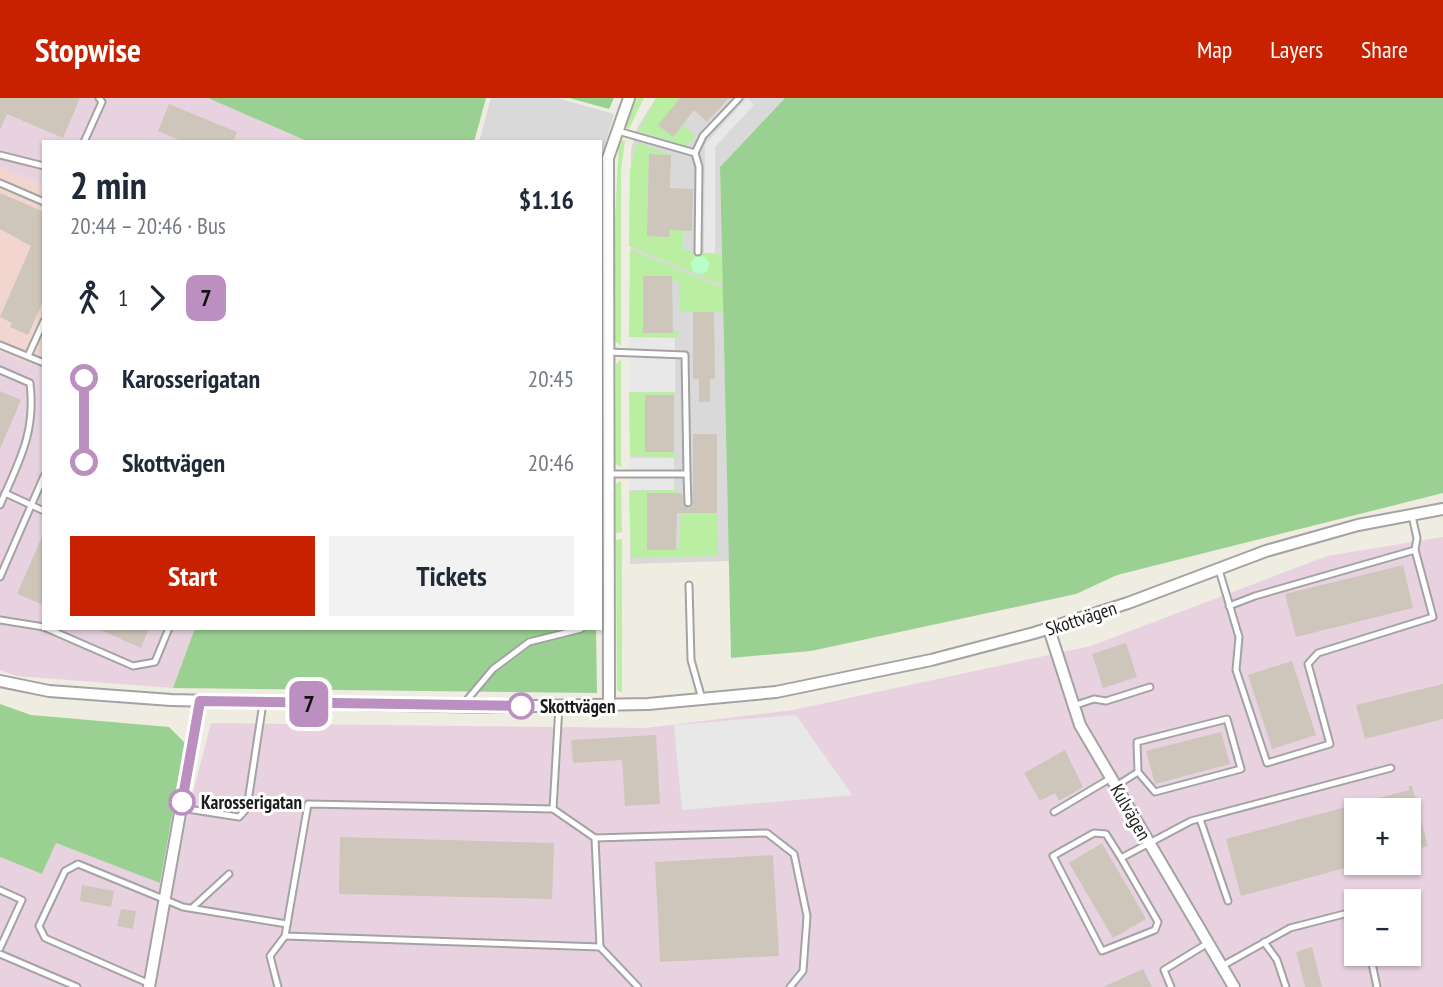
<!DOCTYPE html>
<meta charset="utf-8">
<style>
:root{--surface:#fff;--page:#f2f2f3;--text:#1f2937;--muted:#747a83;--accent:#c82100}
body{margin:0;font-family:"PT Sans Narrow",sans-serif;background:var(--page);color:var(--text);height:100vh;display:flex;flex-direction:column;font-size:26px;white-space:nowrap}
*{box-sizing:border-box;margin:0}
p{font-size:23px;color:var(--muted)}
.icon{flex:none;width:38px;height:38px;fill:none;stroke:currentColor;stroke-width:2;stroke-linecap:round;stroke-linejoin:round}
.map{position:relative;flex:1;overflow:hidden}
.sheet{position:absolute;left:42px;top:42px;width:560px;height:490px;display:flex;flex-direction:column;background:var(--surface);border-radius:0px;box-shadow:0 2px 5px #0004}
.sheet>*{flex:none}
.badge{padding:0 14px;border-radius:10px;font-size:24px;line-height:46px}
.tools{position:absolute;left:1344px;top:700px;display:grid;gap:14px}
.tools a{display:grid;place-items:center;width:77px;height:77px;border-radius:0px;background:var(--surface);box-shadow:0 2px 5px #0004;font-size:35px}
.map>.badge{position:absolute;translate:-50% -50%;box-shadow:0 0 0 4px #fff}
.legs{display:flex;align-items:center;gap:10px;height:77px;padding:0 28px;font-size:23px}
.legs p{margin-inline-start:auto}
.headline{display:flex;align-items:center;justify-content:space-between;height:119px;padding:0 28px}
h1{font-size:38px;font-weight:700;line-height:52px}
.button{display:flex;gap:14px;margin-top:auto;padding:14px 28px}
.button a{flex:1;height:80px;border-radius:0px;background:var(--accent);color:#fff;font-size:28px;font-weight:700;line-height:80px;text-align:center}
.button a+a{background:var(--page);color:var(--text)}
ul{padding:0 28px;list-style:none}
li{display:flex;align-items:center;gap:24px;height:84px;font-size:26px}
li i{display:grid;place-items:center;width:10px;height:100%;margin:0 9px;background:currentColor}
li i::after{content:'';width:18px;height:18px;margin:-9px;border:5px solid;border-radius:50%;background:var(--surface)}
li p{margin-inline-start:auto}
li:first-child i{background:linear-gradient(#0000 50%,currentColor 0)}
li:last-child i{background:linear-gradient(currentColor 50%,#0000 0)}
header{display:flex;align-items:center;gap:42px;box-sizing:border-box;height:98px;padding:0 35px;background:var(--accent);color:#fff}
header strong{font-size:33px}
nav{display:flex;gap:38px;margin-inline-start:auto;font-size:24px}
.map>svg:first-child{display:block}
.residential{fill:#dad9d9}
.commercial{fill:#f1d5ce}
.industrial{fill:#e8d2e0;fill-rule:evenodd}
.grass{fill:#baeea2}
.forest{fill:#9ad192}
.park{fill:#b9feca}
.parking{fill:#e8e8e8}
.building{fill:#cec6ba}
.lines{fill:none;stroke-linecap:round;stroke-linejoin:round}
.service-casing{stroke:#a3a3a3;stroke-width:9}
.minor-casing{stroke:#a3a3a3;stroke-width:14}
.service{stroke:#fff;stroke-width:5}
.minor{stroke:#fff;stroke-width:10}
.line-1-casing{stroke:#fff;stroke-width:16}
.line-1{stroke:#bb8fc0;stroke-width:10}
.stop-1-dot{fill:#fff;stroke:#bb8fc0;stroke-width:3.5}
.labels{text-anchor:middle;dominant-baseline:central;stroke-width:6;stroke-linejoin:round;paint-order:stroke}
.street-label{font-size:19px;fill:#1c1c1c;stroke:#fff}
.stop-label{font-size:19px;font-weight:bold;fill:#1c1c1c;stroke:#fff;text-anchor:start}
</style>
<header>
<strong>Stopwise</strong>
<nav><a>Map</a><a>Layers</a><a>Share</a></nav>
</header>
<div class="map">
<svg width="1443" height="889" viewBox="0 0 1443 889">
<rect width="100%" height="100%" fill="#efece1"/>
<!-- residential -->
<g class="residential">
<path d="M491,0H557L614,16L603,54L600,189V44H479Z"/>
<path d="M656,0H785L720,69L729,463L630,466L631,52L637,30Z"/>
</g>
<!-- commercial -->
<path class="commercial" d="M0,69L44,87V260L31,267L0,254Z"/>
<!-- industrial -->
<g class="industrial">
<path d="M0,0H208L309,44H44V87L0,69Z"/>
<path d="M0,254L31,267L44,260V530H195L173,590L16,578L0,572Z"/>
<path d="M1443,439V889H0V759L42,776L56,745L169,788L211,625L646,630L793,612L1091,548L1327,458ZM1356,712H1409V765H1356ZM1356,803H1409V856H1356Z"/>
</g>
<!-- grass -->
<g class="grass">
<path d="M637,0H644L629,31L624,28Z"/>
<path d="M656,0H680L658,28L673,39L684,27L695,38L686,48L638,33Z"/>
<path d="M625,42L621,72V248L615,243V124L619,43Z"/>
<path d="M637,44L671,57H649L647,138L669,139L670,117L683,123V152L722,157L723,187L629,148L630,72Z"/>
<path d="M630,151L723,190V213L680,214L679,184L672,183V178H644L643,235H672L673,231L680,234L676,239H629Z"/>
<path d="M620,262L621,264V369L615,366L616,266Z"/>
<path d="M629,294H675L674,297L645,298V354H674L675,359L630,358Z"/>
<path d="M621,383L622,434L616,435V386Z"/>
<path d="M674,392L679,396L647,395V451H675L679,448L681,415H717L718,458L631,460L629,393Z"/>
<path d="M622,441V595L617,592L616,442Z"/>
</g>
<!-- forest -->
<g class="forest">
<path d="M208,0H486L474,44H309Z"/>
<path d="M569,0H614L609,11Z"/>
<path d="M785,0H1443V395L1117,477L1076,496L811,553L731,560L720,69Z"/>
<path d="M195,530H596L597,595L173,590Z"/>
<path d="M0,606L31,617L169,629L185,645L160,785L56,745L42,776L0,759Z"/>
</g>
<!-- park -->
<circle class="park" cx="700" cy="167" r="9"/>
<!-- parking -->
<g class="parking">
<path d="M747,0L754,7L715,49V155H704L705,46Z"/>
<path d="M630,239L675,240V294H629Z"/>
<rect x="629" y="360" width="45" height="32"/>
<path d="M796,617L852,697L682,712L674,627Z"/>
</g>
<!-- building -->
<g class="building">
<path d="M0,0H80L63,40L7,16L0,32Z"/>
<path d="M680,0H729L707,24L694,12L673,39L658,27Z"/>
<path d="M169,6L237,34L233,44H184L158,33Z"/>
<path d="M649,56L671,57L670,90L693,91L692,133L669,132V139L647,138Z"/>
<path d="M0,95L44,114V201L28,237L10,229L12,225L0,219L31,148L0,131Z"/>
<path d="M643,178H672L673,235H643Z"/>
<path d="M693,214H714L715,281H710V304H699V281H693Z"/>
<path d="M0,293L21,302L0,351Z"/>
<rect x="645" y="297" width="29" height="57"/>
<path d="M693,336H717V415H677L676,452H647V395H682L684,408L689,410L693,407Z"/>
<path d="M44,434V507L17,496Z"/>
<path d="M1403,467L1413,510L1296,539L1285,496Z"/>
<path d="M96,530H149L141,550Z"/>
<path d="M1126,545L1137,579L1103,590L1092,556Z"/>
<path d="M1292,563L1316,637L1272,651L1248,577Z"/>
<path d="M1443,586V621L1365,641L1356,607Z"/>
<path d="M1221,634L1230,666L1155,686L1146,653Z"/>
<path d="M656,637L660,706L625,708L622,662L573,665L571,642Z"/>
<path d="M1065,652L1083,689L1059,703L1055,695L1040,703L1024,675Z"/>
<path d="M1409,688H1412L1428,748L1409,753V712H1356V767L1241,798L1226,741L1409,692Z"/>
<path d="M340,739L554,745L552,801L339,796Z"/>
<path d="M1102,745L1146,821L1113,840L1069,765Z"/>
<path d="M773,757L779,858L660,864L655,764Z"/>
<path d="M82,787L114,793L111,809L80,803Z"/>
<path d="M121,811L136,813L133,831L117,828Z"/>
<path d="M1312,849L1322,889H1305L1296,854Z"/>
<path d="M1143,871L1152,889H1103Z"/>
</g>
<g class="lines">
<defs>
<g id="service">
<path d="M618,33L695,55L703,38L739,0"/>
<path d="M84,44L102,4L99,0"/>
<path d="M695,55L699,69L698,154"/>
<path d="M0,57L44,68"/>
<path d="M0,85L44,104"/>
<path d="M0,247L44,265"/>
<path d="M608,254L685,257L687,376H609"/>
<path d="M28,258L44,223"/>
<path d="M0,272L30,285C36,335 19,363 0,407"/>
<path d="M687,376L688,405"/>
<path d="M5,395L44,413"/>
<path d="M1412,418L1417,440L1415,452"/>
<path d="M1219,472L1239,539L1236,572L1267,665L1330,646L1308,566L1318,555L1433,519L1415,452L1255,498L1229,508"/>
<path d="M0,479L44,378"/>
<path d="M689,487L691,562L702,601"/>
<path d="M0,522L44,529"/>
<path d="M46,530L133,568L155,564L169,530"/>
<path d="M1073,608L1094,601L1106,603L1150,589"/>
<path d="M461,609L493,571L529,544L581,531"/>
<path d="M1116,688L1138,674L1137,644L1227,621L1241,671L1155,694L1138,674"/>
<path d="M308,706L553,711L595,740L600,849L285,838Z"/>
<path d="M181,710L239,719L247,710L263,605"/>
<path d="M553,711L559,608"/>
<path d="M1054,714L1111,680"/>
<path d="M1200,721L1228,803"/>
<path d="M595,740L767,735L794,756L807,818L803,873L790,889"/>
<path d="M1121,760L1158,824L1155,832L1102,853L1053,758L1094,735L1106,736L1121,760L1191,723L1391,670"/>
<path d="M0,792L22,802L0,850"/>
<path d="M192,810L229,776"/>
<path d="M1264,844L1277,862L1286,889"/>
<path d="M600,849L638,889"/>
<path d="M0,856L77,889"/>
<path d="M1370,856L1377,889"/>
<path d="M1222,868L1290,830L1356,813"/>
<path d="M150,886L45,840L39,828L65,773L78,766L183,809L287,826"/>
<path d="M278,889L270,858L285,838"/>
<path d="M1171,889L1164,872L1208,845"/>
</g>
<g id="minor">
<path d="M1049,531L1080,627L1234,889"/>
<path d="M0,583L49,593L171,602L486,609L648,606L776,594L931,562L1034,535L1128,505L1266,453L1358,427L1443,411"/>
<path d="M609,607L608,60L629,0"/>
<path d="M149,889L200,603"/>
</g>
</defs>
<!-- service casing -->
<use href="#service" class="service-casing"/>
<!-- minor casing -->
<use href="#minor" class="minor-casing"/>
<!-- service -->
<use href="#service" class="service"/>
<!-- minor -->
<use href="#minor" class="minor"/>
</g>
<g class="lines">
<defs>
<path id="line-1" d="M182,704L200,603L521,608"/>
</defs>
<!-- line-1 casing -->
<use href="#line-1" class="line-1-casing"/>
<!-- line-1 -->
<use href="#line-1" class="line-1"/>
</g>
<!-- markers -->
<g class="stop-1-dot">
<circle cx="521" cy="608" r="12"/>
<circle cx="182" cy="704" r="12"/>
</g>
<g class="labels">
<!-- street labels -->
<g class="street-label">
<text transform="translate(1081 520) rotate(-18)">Skottvägen</text>
<text transform="translate(1131 714) rotate(60)">Kulvägen</text>
</g>
<!-- stop labels -->
<g class="stop-label">
<text x="540" y="608">Skottvägen</text>
<text x="201" y="704">Karosserigatan</text>
</g>
</g>
</svg>
<div class="tools">
<a>+</a>
<a>−</a>
</div>
<b class="badge" style="left:309px;top:606px;background:#bb8fc0;color:#111">7</b>
<section class="sheet">
<div class="headline"><div><h1>2 min</h1><p>20:44 – 20:46 · Bus</p></div><b>$1.16</b></div>
<div class="legs"><svg class="icon" aria-label="walk" viewBox="0 0 24 24"><circle cx="13" cy="4" r="2"/><path d="M13 8l-2 6 4 7M11 14l-3 7M7 12l3-4h3l4 4"/></svg>1<svg class="icon" aria-label="forward" viewBox="0 0 24 24"><path d="M9 5l7 7-7 7"/></svg><b class="badge" style="background:#bb8fc0;color:#111">7</b></div>
<ul>
<li><i style="color:#bb8fc0"></i><b>Karosserigatan</b><p>20:45</p></li>
<li><i style="color:#bb8fc0"></i><b>Skottvägen</b><p>20:46</p></li>
</ul>
<div class="button"><a>Start</a><a>Tickets</a></div>
</section>
</div>
